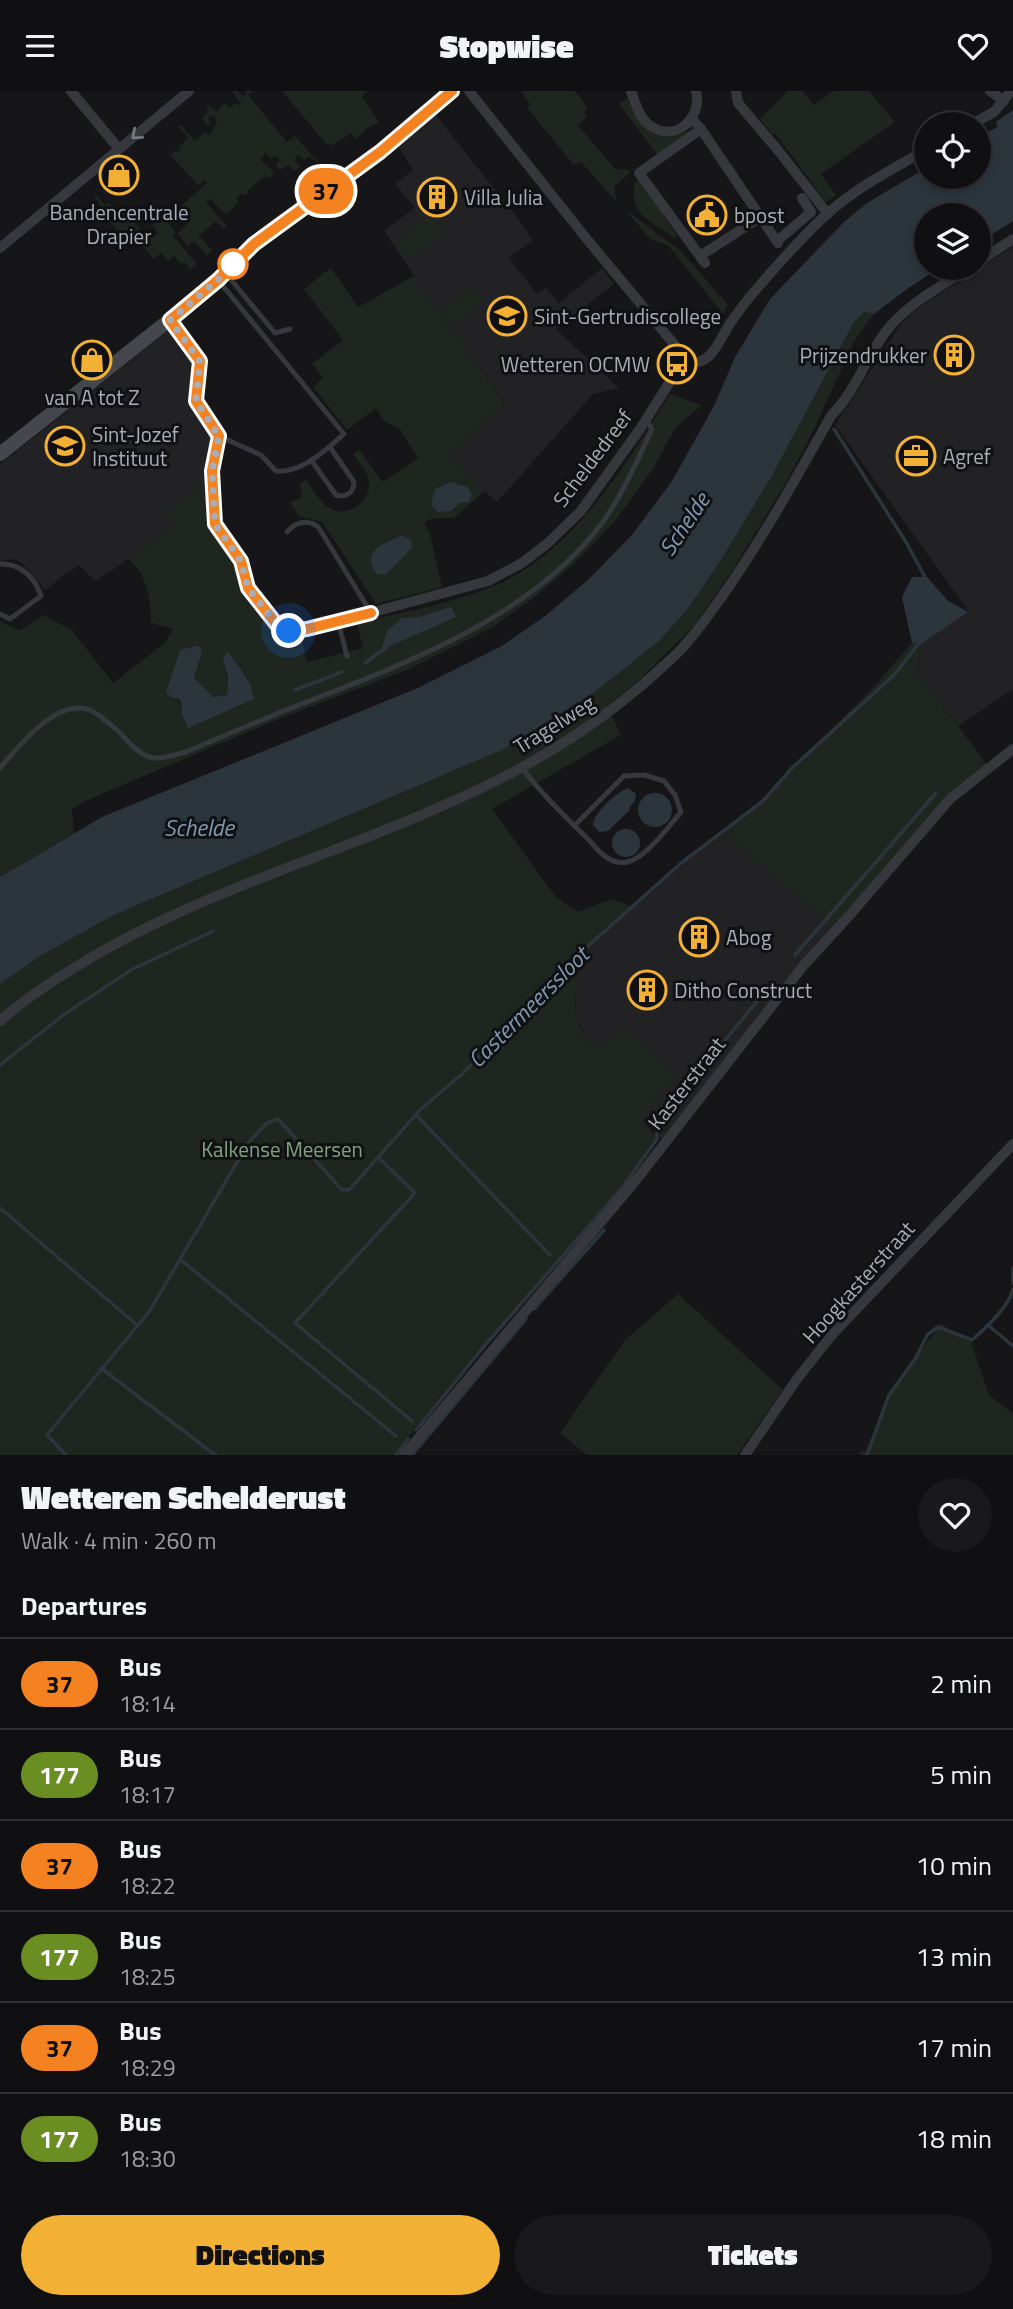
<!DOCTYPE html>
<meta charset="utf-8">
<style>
:root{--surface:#101012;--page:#19191b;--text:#f1f3f6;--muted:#9c9d9f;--line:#303032;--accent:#f2b134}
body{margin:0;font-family:"Titillium Web",sans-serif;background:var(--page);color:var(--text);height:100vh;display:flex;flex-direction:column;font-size:26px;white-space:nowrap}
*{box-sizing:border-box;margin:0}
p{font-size:23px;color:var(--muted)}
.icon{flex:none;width:38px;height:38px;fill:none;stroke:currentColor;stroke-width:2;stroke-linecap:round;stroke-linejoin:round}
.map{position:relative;height:1364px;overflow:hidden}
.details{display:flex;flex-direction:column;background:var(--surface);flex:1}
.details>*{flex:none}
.badge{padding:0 14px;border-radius:23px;font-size:24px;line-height:46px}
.controls{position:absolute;left:914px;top:21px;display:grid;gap:14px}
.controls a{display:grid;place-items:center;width:77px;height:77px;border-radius:50%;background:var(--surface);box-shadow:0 4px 10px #0003,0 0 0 2px var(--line);font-size:35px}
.you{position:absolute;width:35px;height:35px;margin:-18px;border:5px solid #fff;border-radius:50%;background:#1a73e8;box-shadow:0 0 0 10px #1a73e833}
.map>.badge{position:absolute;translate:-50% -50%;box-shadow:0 0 0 4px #fff}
h2{padding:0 21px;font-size:26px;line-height:63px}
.round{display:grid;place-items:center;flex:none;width:74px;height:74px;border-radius:37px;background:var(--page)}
.overview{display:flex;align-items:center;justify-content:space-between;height:119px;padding:0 21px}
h1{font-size:33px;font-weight:800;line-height:52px}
.primary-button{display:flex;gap:14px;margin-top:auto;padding:14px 21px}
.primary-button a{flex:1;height:80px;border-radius:42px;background:var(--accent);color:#111;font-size:28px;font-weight:800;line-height:80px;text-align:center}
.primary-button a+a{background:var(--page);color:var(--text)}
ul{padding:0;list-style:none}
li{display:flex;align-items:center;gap:21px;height:91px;padding:0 21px;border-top:2px solid var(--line)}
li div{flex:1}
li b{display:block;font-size:26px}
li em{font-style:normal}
li .badge{min-width:77px;font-weight:700;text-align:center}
header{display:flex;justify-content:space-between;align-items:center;height:91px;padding:0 21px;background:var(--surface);font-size:32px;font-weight:800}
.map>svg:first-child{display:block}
.built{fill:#222225}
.green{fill:#1e261f;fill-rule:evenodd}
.water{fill:#2c353c}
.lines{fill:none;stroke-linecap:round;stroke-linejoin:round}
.stream{stroke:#2c353c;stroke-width:3.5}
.lane{stroke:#37383d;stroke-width:5}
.street{stroke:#37383d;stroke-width:10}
.secondary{stroke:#45474d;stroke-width:14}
.oneway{stroke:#757881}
.line-casing{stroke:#fff;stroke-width:16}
.line{stroke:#f58220;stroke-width:10}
.walk{stroke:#a8adb8;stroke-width:7;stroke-dasharray:0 12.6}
.stop-dot{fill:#fff;stroke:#f58220;stroke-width:3.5}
.labels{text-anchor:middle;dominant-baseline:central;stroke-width:6;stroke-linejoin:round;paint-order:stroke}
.poi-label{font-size:21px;fill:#a8adb8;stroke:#111113;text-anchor:start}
.street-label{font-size:21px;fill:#a8adb8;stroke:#111113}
.park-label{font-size:21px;fill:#7fa381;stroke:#111113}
.water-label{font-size:23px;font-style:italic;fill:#7f9bb3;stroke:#111113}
</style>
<header><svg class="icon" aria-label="menu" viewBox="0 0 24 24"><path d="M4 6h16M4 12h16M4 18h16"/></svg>Stopwise<svg class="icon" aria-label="heart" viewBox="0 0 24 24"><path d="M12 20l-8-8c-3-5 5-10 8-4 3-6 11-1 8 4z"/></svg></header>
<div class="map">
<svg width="1013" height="1364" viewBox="0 0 1013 1364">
<rect width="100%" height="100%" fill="#161618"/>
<!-- built -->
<g class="built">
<path d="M436,24L529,142L528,144L533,149L509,167L537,203L546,197L559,212L602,177L614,193L556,238L619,297L593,303L497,411L447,366L505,311L414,185L384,139L415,117L395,93L413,79L396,52Z"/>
<path d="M1013,155V598L959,635L917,580L921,553L968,520L835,334L901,233L921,215Z"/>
<path d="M170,238L194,268L190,305L192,315L211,340L212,348L205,390L165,422L175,433L117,476L96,490L78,474L45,499L23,473L14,468L0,470V373Z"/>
<path d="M724,740L834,841L665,1051L641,1026L600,956L592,954L587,949L576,925L575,909L578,893L575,867L631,815Z"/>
</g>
<!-- green -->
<g class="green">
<path d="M232,0H238L243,6L247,3L245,0H253L248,4L287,51L295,45L321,74L309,65L304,69L298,63L295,69L300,75L294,80L289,74L280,79L276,74L280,70L276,65L271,68L265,61L261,69L275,82L269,87L266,85L248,99L247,104L242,103L236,106L239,111L226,124L210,108L206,111L227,135L224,138L216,130L199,145L212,160L207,164L194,150L188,155L178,143L187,133L175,120L207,92L204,89L198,94L170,64L176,59L177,61L180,59L179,56L188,46L179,36L181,34L195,50L205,41L208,44L214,39L213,37L217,33L214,24L208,28L211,32L208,35L202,28L209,20L206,15L208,14L216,21L225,12L229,17L236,12L239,14L241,13Z"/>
<path d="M282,0H367L362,6L379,31L367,37L356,48L350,42L332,55L330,52L327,54Z"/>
<path d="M523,0H575L588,17L584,21L587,26L578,34L615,78L628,79L630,81L614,96L616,110L582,72L579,71L574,74L527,17L531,14L521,1Z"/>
<path d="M788,0H803L814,14L833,0H869L895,31L821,83L836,104L826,111L775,42L773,44L760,28Z"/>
<path d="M628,7C640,35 655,58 688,40L690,43L658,64L619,13Z"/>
<path d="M640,88L677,145L674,147C651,130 627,123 635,91Z"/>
<path d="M96,104L105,114L109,112L115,120L113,122L115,125L123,118L143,141L138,146L141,150L147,145L150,148L158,142L152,135L162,125L176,141L173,145L197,173L191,178L184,171L181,173L174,165L168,170L161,162L154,168L128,139L122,144L97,117L101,114L94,106Z"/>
<path d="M626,119L681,160L728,214L723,223L668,154L650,148Z"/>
<path d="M433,122L448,142L410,170L395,150Z"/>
<path d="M331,177L358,216L414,185L505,312L448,366L485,400L454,427H434L424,431L430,443L442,496L376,513L322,431L299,425L289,411L302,407L300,393L306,388C312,397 318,408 326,415C346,430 375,410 368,386C365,378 358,370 353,363L359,359L383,391L418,367L400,338L384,330L376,317L347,339L313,296L323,287L312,273L343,249L304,198Z"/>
<path d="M474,195L486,210L453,236L441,221Z"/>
<path d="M864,221L874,223L855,249L813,340L787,390L734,477L693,536L636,592L607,615L621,644L492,718L556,806L578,821L612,808L631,815L575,867C575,876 578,886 578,894C578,900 575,905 575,911C574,927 583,952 600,956L624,936L676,982L641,1026L657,1048C626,1098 584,1140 545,1184C494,1243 442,1302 394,1364H0V893L40,865L114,824L502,659L591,604L624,578L659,550L687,519L721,469L773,383L854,231Z"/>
<path d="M670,303L701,314L674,339L653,378L615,430L575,472L532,508L491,537L409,578L274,630L92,707L72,718L74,742L0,786V530L20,540L43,524L72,539L113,592L166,551L173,538L151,532C151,507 147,484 128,468L175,433L164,422L205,390L211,435L237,473L244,499L273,534L270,535C278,546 289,547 301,546L307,571L363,557L357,533C401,521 449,513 491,496C571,465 627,372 670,303ZM180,559L202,562L194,588L213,606L227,604V561L245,583L254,607L182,624C181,610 178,607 166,601Z"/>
<path d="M912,552L921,553L917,580L989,676L951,707L834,841L724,740L763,710L792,677L870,600Z"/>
<path d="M678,1203L783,1299L789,1300L783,1299L737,1364H587L560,1342L625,1249Z"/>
<path d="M941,1233L971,1251L989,1304L1013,1322V1364H859L861,1359L866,1360L893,1296Z"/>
</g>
<!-- water -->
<g class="water">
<path d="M1013,19V130L978,152V124H926V177H939L907,198L874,223L864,221L854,231L773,383L721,469L687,519L659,550L624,578L591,604L502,659L114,824L40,865L0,893V786L102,726L418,597L502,555L545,525L589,488L632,444L672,390L714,315L735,266L770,208L844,131L867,112L926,77V86H978V47L997,36L996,31Z"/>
<path d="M450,391L468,396L472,405L469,411L459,412L451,420L438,421L431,414L435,398Z"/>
<path d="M402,444L411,449L412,457L386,483H377C360,459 383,454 402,444Z"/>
<path d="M912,486H927L947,509L968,521L921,553L912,552L902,506Z"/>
<path d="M451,516L456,526L381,559L387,540L402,527L420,526Z"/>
<path d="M195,555L200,556L202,562L194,587L213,606L227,604L228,585L223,568L227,560C239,576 251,588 254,608L188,637L182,624L181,612L179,608L171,606L166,601L180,559Z"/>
<path d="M628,697L636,703L635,710L629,717L630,719L608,740L599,741L593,734C593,722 617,701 628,697Z"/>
<circle cx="655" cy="719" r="17"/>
<circle cx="626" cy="752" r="14"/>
</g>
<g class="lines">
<!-- stream -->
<g class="stream">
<path d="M834,338L906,451L926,488"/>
<path d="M365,572L387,556"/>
<path d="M295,599L342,581"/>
<path d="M795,864L936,702"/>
<path d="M722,953L767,898"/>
<path d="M0,974L66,922L131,879L213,840"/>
<path d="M416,1024L550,1164"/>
<path d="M379,1067L415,1102L295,1232L412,1330"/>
<path d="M0,1117L137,1234"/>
<path d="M181,1169L396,1345"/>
<path d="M1013,1177V1192"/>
<path d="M534,1218L604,1139"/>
<path d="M988,1234L1013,1255"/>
<path d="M101,1277L215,1364"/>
<path d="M416,1339L486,1253L622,1097L657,1048V1034L701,980"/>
<path d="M66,1364L47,1344L149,1221L249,1051L267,1032L278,1028L342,1099H349L420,1019L462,983L568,873L680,773L763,710L792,677L894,584L921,550"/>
<path d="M396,1364L408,1348"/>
<path d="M412,1364L526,1228"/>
<path d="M867,1364L889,1304L915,1268L928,1243L938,1236L972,1249C986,1237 1009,1215 1013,1198"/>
</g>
<!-- lane -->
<g class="lane">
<path d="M227,184L275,242L290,238"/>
<path d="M218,189L344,343C326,359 301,383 276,380L261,364L219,345"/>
<path d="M311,369L336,404C346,407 354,402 354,391L330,356"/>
<path d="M287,441C296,430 309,428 319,437L371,522"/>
<path d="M0,473C21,472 35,487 41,505L10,528L0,523"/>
<path d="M338,530L347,565"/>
<path d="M521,676C541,702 564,725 587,747C592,752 597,759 602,763C609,769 618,773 627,771C645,768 669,735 681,721L675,704L664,690L644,684L624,685L574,735"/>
<path d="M0,677C19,655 56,607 90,619C99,623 108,632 116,638C126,647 135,661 149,666C161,669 174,664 186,661C223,645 261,629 299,614C405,573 532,526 602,432C623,403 637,370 652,338L646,329"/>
</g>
<!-- street -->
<g class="street">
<path d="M71,0L119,58"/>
<path d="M469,0L586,147L688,270C711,278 721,245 731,231C738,221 746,210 754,201C777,174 801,147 827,123C856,97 892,78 926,59"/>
<path d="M631,0C635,11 639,26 649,34C674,53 703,28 696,0"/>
<path d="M736,0L738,12L777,58L828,123"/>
<path d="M990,0L1004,10"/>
<path d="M692,28L701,38L778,152"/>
<path d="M972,33L994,21L1011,0"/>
<path d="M701,38L639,82L705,172"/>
<path d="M777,150L811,121L802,107"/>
<path d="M0,157L189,0"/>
<path d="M700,165L762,125"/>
<path d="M978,171L1013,148"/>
<path d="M170,229L200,270L196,310L219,345L212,380L215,433L241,470L248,497L278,535L289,540L307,539L488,490L522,472L548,452L581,420L640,338L675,283L688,270"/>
<path d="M0,930C22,910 48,893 74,877C200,798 344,763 477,699C548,666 613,623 670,569C690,551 705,529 721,507C762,449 796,387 831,325C854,302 865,270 884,243C905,214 940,196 969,177"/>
<path d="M404,1364L633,1093L804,874L848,826L951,707L1013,658"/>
<path d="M745,1364L797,1288L831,1245L1013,1053"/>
</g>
<!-- secondary -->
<path class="secondary" d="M0,363L177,223L218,189L254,153L380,61L452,0"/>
</g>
<!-- one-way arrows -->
<defs><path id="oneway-chevron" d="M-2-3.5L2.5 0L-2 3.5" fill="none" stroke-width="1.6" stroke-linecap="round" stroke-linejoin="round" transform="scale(1.75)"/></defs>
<use class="oneway" href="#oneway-chevron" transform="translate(136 44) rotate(140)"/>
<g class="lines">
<defs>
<path id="line" d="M371,522L307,538L289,540L278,535L248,497L241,470L215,433L212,380L219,345L196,310L200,270L170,229L218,189L254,153L380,61L452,0"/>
</defs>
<!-- line casing -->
<use href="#line" class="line-casing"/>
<!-- line -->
<use href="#line" class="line"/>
<!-- walk -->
<path class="walk" d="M233,173L239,167L218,189L170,229L200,270L196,310L219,345L212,380L215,433L241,470L248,497L278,535L289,540"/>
</g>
<!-- icons -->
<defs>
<symbol id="shop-ring" viewBox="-11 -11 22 22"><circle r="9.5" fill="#111113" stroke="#f2b134" stroke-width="1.5"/><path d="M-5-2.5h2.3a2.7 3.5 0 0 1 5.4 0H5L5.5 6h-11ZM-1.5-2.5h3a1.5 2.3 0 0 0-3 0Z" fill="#f2b134"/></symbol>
<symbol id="building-ring" viewBox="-11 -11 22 22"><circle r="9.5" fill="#111113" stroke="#f2b134" stroke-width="1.5"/><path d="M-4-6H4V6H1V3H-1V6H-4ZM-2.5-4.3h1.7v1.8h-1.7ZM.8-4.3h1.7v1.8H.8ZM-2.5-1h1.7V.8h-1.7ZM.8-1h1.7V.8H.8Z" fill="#f2b134"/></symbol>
<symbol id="civic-ring" viewBox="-11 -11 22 22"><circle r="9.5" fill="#111113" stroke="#f2b134" stroke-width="1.5"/><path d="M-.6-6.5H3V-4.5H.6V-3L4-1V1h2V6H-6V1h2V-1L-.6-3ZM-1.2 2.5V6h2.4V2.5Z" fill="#f2b134"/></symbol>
<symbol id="school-ring" viewBox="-11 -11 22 22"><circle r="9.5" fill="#111113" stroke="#f2b134" stroke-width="1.5"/><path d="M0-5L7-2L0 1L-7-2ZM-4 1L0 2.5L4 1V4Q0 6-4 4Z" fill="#f2b134"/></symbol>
<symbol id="bus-ring" viewBox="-11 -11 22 22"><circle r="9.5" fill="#111113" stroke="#f2b134" stroke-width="1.5"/><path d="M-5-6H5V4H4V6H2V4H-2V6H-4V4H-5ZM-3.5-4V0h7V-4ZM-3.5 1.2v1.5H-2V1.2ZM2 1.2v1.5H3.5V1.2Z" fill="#f2b134"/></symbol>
<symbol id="office-ring" viewBox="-11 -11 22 22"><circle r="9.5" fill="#111113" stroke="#f2b134" stroke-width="1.5"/><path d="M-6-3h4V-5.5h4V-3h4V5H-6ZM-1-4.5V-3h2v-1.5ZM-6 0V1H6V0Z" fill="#f2b134"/></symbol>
</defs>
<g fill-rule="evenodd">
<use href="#shop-ring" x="97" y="62" width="44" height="44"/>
<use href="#building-ring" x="415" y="84" width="44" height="44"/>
<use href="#civic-ring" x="685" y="102" width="44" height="44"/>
<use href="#school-ring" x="485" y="203" width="44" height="44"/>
<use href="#building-ring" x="932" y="242" width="44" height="44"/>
<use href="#shop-ring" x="70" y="247" width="44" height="44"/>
<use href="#bus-ring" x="655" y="251" width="44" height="44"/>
<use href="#school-ring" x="43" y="333" width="44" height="44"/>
<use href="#office-ring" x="894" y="343" width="44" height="44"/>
<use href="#building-ring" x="677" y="824" width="44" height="44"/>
<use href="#building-ring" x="625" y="877" width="44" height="44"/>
</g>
<!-- markers -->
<circle class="stop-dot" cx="233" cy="173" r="14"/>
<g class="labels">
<!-- poi labels -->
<g class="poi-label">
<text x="464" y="106">Villa Julia</text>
<text x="119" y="121" text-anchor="middle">Bandencentrale<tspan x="119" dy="24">Drapier</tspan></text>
<text x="734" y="124">bpost</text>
<text x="534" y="225">Sint-Gertrudiscollege</text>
<text x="927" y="264" text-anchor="end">Prijzendrukker</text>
<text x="650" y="273" text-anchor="end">Wetteren OCMW</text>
<text x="92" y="306" text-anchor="middle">van A tot Z</text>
<text x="92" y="343">Sint-Jozef<tspan x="92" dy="24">Instituut</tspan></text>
<text x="943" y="365">Agref</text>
<text x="726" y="846">Abog</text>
<text x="674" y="899">Ditho Construct</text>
</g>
<!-- street labels -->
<g class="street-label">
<text transform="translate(592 367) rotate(-53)">Scheldedreef</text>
<text transform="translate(554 633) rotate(-32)">Tragelweg</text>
<text transform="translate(686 992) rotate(-52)">Kasterstraat</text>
<text transform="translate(858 1191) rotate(-48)">Hoogkasterstraat</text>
</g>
<!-- park labels -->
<g class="park-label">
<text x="282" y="1058">Kalkense Meersen</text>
</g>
<!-- water labels -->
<g class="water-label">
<text transform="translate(684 433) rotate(-56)">Schelde</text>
<text x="199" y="736">Schelde</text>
<text transform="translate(528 916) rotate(-45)">Castermeerssloot</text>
</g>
</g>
</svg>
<div class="controls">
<a><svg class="icon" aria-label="locate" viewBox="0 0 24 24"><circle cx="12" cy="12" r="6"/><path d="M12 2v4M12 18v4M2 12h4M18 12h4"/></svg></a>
<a><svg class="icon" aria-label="layers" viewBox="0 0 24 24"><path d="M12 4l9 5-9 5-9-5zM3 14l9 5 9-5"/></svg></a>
</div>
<div class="you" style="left:289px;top:540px"></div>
<b class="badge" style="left:326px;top:100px;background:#f58220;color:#111">37</b>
</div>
<section class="details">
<div class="overview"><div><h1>Wetteren Schelderust</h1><p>Walk · 4 min · 260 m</p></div><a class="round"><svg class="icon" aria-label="heart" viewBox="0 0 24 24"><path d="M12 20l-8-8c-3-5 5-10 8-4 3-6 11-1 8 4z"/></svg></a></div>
<h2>Departures</h2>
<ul>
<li><span class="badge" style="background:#f58220;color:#111">37</span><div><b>Bus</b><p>18:14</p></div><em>2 min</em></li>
<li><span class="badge" style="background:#6b8e23;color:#fff">177</span><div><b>Bus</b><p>18:17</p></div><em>5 min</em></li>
<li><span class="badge" style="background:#f58220;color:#111">37</span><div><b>Bus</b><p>18:22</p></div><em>10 min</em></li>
<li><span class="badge" style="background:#6b8e23;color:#fff">177</span><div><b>Bus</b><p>18:25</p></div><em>13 min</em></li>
<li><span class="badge" style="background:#f58220;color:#111">37</span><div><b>Bus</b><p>18:29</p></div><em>17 min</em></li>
<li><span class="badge" style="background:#6b8e23;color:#fff">177</span><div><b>Bus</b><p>18:30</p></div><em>18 min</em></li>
</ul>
<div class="primary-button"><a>Directions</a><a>Tickets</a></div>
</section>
